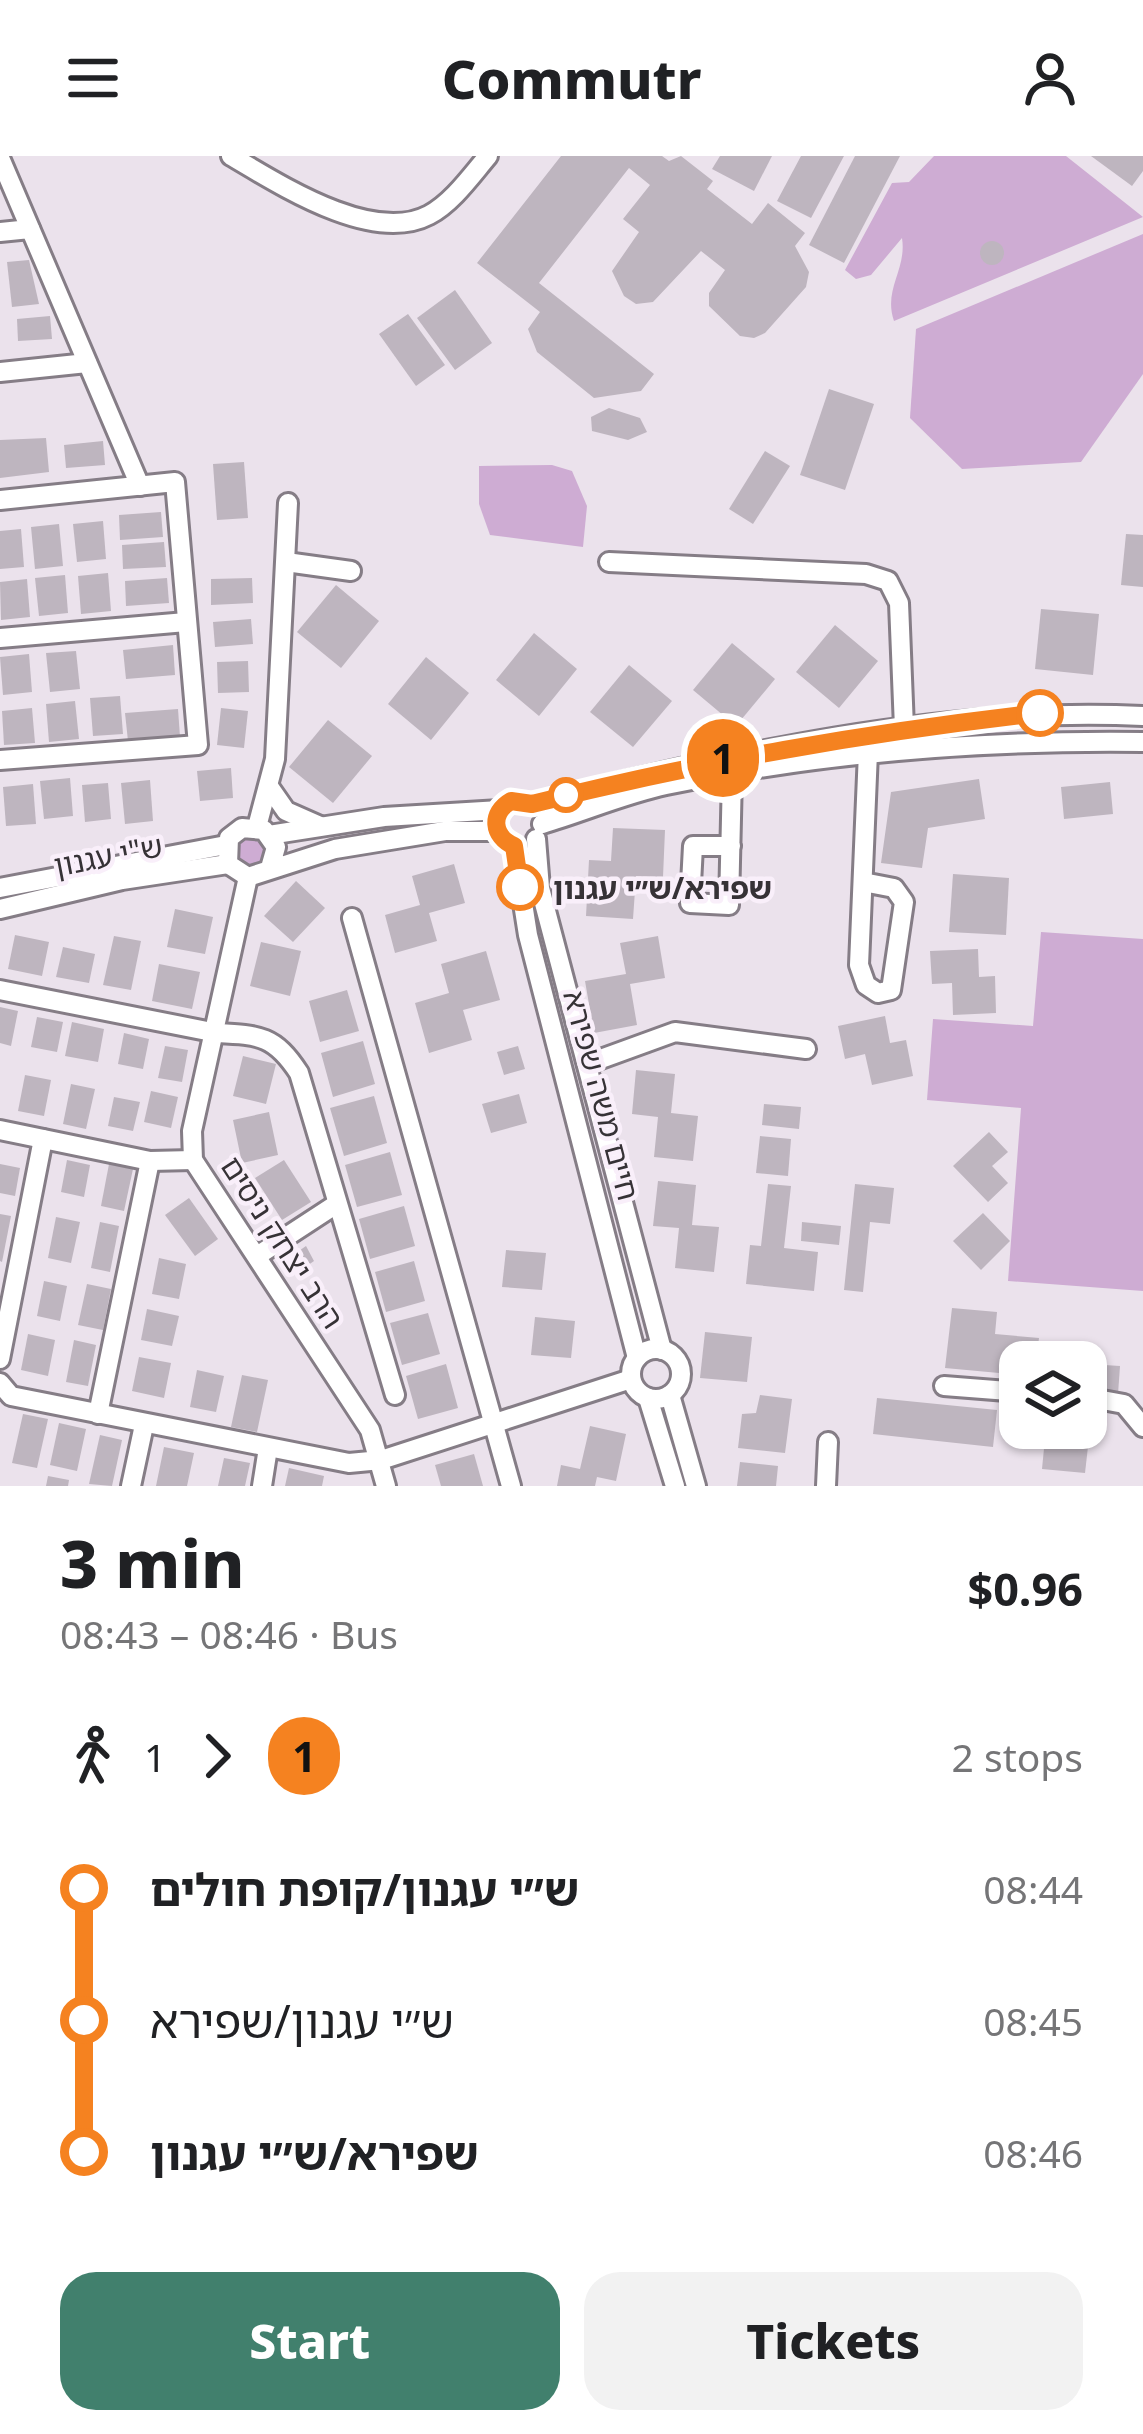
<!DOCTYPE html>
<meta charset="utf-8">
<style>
:root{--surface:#fff;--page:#f2f2f2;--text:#202124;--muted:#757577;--accent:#41806d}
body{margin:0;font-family:"Noto Sans","Noto Sans Hebrew",sans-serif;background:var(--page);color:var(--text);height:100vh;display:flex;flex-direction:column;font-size:45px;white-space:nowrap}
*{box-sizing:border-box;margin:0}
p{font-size:39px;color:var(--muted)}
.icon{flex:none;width:66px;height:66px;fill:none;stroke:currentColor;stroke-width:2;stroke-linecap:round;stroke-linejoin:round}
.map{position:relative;height:1330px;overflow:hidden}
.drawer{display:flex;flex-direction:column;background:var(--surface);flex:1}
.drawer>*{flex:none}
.badge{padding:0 24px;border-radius:39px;font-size:42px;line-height:78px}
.buttons{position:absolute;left:999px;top:1185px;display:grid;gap:24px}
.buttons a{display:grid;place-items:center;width:108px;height:108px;border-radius:24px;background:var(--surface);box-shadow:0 3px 9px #0004;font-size:60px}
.map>.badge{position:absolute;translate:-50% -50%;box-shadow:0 0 0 6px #fff}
.legs{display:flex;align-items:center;gap:18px;height:132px;padding:0 60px;font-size:39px}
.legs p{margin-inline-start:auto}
.headline{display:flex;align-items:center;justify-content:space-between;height:204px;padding:0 60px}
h1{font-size:66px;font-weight:800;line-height:90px}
.primary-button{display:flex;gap:24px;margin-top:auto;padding:24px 60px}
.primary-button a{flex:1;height:138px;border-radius:36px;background:var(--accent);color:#fff;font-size:48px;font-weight:800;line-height:138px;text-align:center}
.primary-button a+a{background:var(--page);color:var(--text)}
ul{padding:0 60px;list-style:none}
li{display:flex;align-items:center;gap:42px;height:132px;font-size:45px}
li i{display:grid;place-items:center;width:18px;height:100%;margin:0 15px;background:currentColor}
li i::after{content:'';width:30px;height:30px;margin:-15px;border:9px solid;border-radius:50%;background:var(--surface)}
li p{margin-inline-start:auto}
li:first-child i{background:linear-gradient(#0000 50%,currentColor 0)}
li:last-child i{background:linear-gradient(currentColor 50%,#0000 0)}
header{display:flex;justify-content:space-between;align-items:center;height:156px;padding:0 60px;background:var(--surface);font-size:54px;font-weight:800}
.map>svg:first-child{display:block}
.green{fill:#ceacd3}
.building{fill:#beb5bf}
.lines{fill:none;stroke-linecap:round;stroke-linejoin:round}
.minor-casing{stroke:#857d86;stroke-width:24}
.minor{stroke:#fff;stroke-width:18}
.line-1-casing{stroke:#fff;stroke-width:27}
.line-1{stroke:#f58220;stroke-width:18}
.stop-1-dot{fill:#fff;stroke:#f58220;stroke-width:6}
.labels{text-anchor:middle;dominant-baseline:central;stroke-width:9;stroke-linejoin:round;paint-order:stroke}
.street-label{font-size:30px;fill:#363236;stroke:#f9effa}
.stop-label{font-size:30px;font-weight:bold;fill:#363236;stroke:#f9effa;text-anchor:start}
</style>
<header><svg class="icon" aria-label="menu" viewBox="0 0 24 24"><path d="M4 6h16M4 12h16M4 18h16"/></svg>Commutr<svg class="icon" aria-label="person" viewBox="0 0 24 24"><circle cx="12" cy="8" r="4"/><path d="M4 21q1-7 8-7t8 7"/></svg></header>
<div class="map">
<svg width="1143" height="1330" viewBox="0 0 1143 1330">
<rect width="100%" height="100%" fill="#ebe2ec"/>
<!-- green -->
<g class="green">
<path d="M934,0H1066L1143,61L894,165C883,133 907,114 902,82L871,119L856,123L845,114L892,27L909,26Z"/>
<path d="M1143,78V218L1081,306L962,313L910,262L916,173Z"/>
<path d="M552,309L572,315L587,350L583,391L490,379L479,348V310Z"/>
<circle cx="250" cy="695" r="16"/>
<path d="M1041,776L1143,783V1135L1008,1125L1021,952L927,944L933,863L1033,870Z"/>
</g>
<!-- building -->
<g class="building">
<path d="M561,0H662L669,5L681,0L713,25L707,33L752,68L768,47L805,77L795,90L809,116L806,131L765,177L754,182L740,180L709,150V137L725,114L701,95L653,146L636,148L624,140L612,115L639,76L623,63L650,29L629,12L539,127L654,218L641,235L594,242L537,196L528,173L540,156L477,107Z"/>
<path d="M720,0H772L754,35L712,13Z"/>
<path d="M801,0H844L811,62L777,45Z"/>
<path d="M855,0H900L844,107L809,89Z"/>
<path d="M1091,0H1143V15L1132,30Z"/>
<circle cx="992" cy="97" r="12"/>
<path d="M29,104L39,148L12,151L7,106Z"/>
<path d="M455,134L492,187L455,214L417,162Z"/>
<path d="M408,158L445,209L416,230L379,178Z"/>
<path d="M50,160L52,183L18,185L17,163Z"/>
<path d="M829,233L874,248L845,334L800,319Z"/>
<path d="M609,252L640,262L647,276L628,284L592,275L591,261Z"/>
<path d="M46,282L49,316L0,322V284Z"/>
<path d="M103,285L105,309L66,312L64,289Z"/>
<path d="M765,295L790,310L753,368L729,353Z"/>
<path d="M244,306L248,362L217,364L213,308Z"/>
<path d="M161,356L163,381L120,384L119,359Z"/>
<path d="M103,365L106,403L77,406L73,368Z"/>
<path d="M59,368L63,410L35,413L31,371Z"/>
<path d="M21,373L24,411L0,413V375Z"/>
<path d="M1126,378L1143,379V431L1121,429Z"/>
<path d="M164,386L166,411L123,413L122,389Z"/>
<path d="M108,417L111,455L81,458L78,420Z"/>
<path d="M65,419L68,457L39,460L35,422Z"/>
<path d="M167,422L169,447L126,450L125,425Z"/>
<path d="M252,422L253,447L211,449V423Z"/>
<path d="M27,423L30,461L1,464L0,426Z"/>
<path d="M336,429L379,465L341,512L297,476Z"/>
<path d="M1041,453L1099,458L1093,519L1035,513Z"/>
<path d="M251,463L253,488L215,491L213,466Z"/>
<path d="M835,469L878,505L839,552L796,516Z"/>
<path d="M534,477L577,513L539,560L496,524Z"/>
<path d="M732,487L775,523L736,570L693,534Z"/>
<path d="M173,489L175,519L126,523L123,494Z"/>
<path d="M76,495L80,533L50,536L46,497Z"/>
<path d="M29,498L32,536L3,539L0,501Z"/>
<path d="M426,501L469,537L431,584L388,548Z"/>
<path d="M248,505L249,536L218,537L217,506Z"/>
<path d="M629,509L672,545L633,591L590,556Z"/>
<path d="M120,540L123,578L93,580L90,542Z"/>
<path d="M75,545L79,583L49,586L46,548Z"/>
<path d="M32,552L35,587L4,589L2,555Z"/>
<path d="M221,552L248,555L244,592L217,589Z"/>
<path d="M178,553L180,581L128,585L125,557Z"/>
<path d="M328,564L372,600L333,647L289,611Z"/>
<path d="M231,612L233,642L200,645L197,615Z"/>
<path d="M70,622L73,660L44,663L40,625Z"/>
<path d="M979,623L985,663L928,672L922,712L881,707L891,636Z"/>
<path d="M150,624L153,665L125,668L121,627Z"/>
<path d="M1110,626L1113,658L1064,663L1061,631Z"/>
<path d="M108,627L111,663L85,666L82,629Z"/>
<path d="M33,628L36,668L6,670L3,631Z"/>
<path d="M613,672L665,674L663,721L636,720L633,763L586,760L589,704L611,705Z"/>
<path d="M454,708L465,747L429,757L437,785L395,797L385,759L420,749L412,720Z"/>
<path d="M953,718L1009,722L1006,779L949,776Z"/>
<path d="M296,725L325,752L293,786L264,760Z"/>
<path d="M175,753L213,761L205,798L167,791Z"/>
<path d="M15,779L49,786L42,820L8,813Z"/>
<path d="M114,780L141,785L131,834L103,829Z"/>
<path d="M658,780L665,822L630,828L637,869L594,877L585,825L626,818L620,787Z"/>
<path d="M261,786L301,795L290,840L250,830Z"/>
<path d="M63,791L95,798L89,827L56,821Z"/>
<path d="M978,793L979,821L995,820L996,857L953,859L952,827L932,828L930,795Z"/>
<path d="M486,795L500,844L463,854L472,884L429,897L415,847L449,837L441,808Z"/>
<path d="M159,808L200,816L192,853L152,845Z"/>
<path d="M347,834L359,875L320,886L309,845Z"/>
<path d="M0,851L18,855L11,890L0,887Z"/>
<path d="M885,860L890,887L906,884L913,920L872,929L865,898L845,903L838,870Z"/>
<path d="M37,861L63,866L57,896L31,891Z"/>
<path d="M72,866L104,873L98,906L65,900Z"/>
<path d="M124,877L149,883L143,913L118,908Z"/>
<path d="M363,885L375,928L333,941L321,897Z"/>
<path d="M165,890L188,894L182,926L158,922Z"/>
<path d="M518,890L525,913L504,919L497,896Z"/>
<path d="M243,900L276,908L266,948L233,940Z"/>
<path d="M636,914L675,918L671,957L698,960L693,1005L654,1001L658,961L632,958Z"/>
<path d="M25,919L51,924L44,960L18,955Z"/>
<path d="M71,928L95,933L86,973L63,968Z"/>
<path d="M151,935L178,941L171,972L144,966Z"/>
<path d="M519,938L527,967L491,977L482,948Z"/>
<path d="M374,940L387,987L344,1000L330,952Z"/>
<path d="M114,941L140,946L133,975L108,970Z"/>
<path d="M764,948L801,951L799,973L762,969Z"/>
<path d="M269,956L278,999L242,1007L233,964Z"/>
<path d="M989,976L1008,996L992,1010L1008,1027L988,1046L953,1010Z"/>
<path d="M760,980L791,983L788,1020L756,1017Z"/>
<path d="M390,996L402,1039L357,1051L345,1009Z"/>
<path d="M67,1004L90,1009L84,1041L61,1036Z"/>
<path d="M284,1004L311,1046L282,1064L255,1022Z"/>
<path d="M0,1008L20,1012L15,1040L0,1037Z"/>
<path d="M109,1008L133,1013L124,1055L101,1050Z"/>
<path d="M658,1025L696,1029L692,1069L719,1071L714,1116L675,1112L679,1072L653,1070Z"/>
<path d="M768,1028L791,1030L784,1092L818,1096L814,1135L746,1128L750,1089L761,1090Z"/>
<path d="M855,1028L894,1032L890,1068L870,1066L863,1136L844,1134Z"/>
<path d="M189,1042L218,1083L195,1100L165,1059Z"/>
<path d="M404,1050L415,1090L370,1103L359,1063Z"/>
<path d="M983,1057L1010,1085L981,1114L953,1085Z"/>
<path d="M0,1058L11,1060L2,1106L0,1105Z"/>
<path d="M56,1061L80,1066L71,1107L48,1102Z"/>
<path d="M100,1066L119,1070L110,1116L91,1112Z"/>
<path d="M802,1066L841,1070L839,1089L801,1085Z"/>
<path d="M306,1090L314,1105L304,1112L296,1097Z"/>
<path d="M506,1094L546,1097L542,1134L502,1131Z"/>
<path d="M159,1102L186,1108L179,1143L152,1138Z"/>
<path d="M414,1105L425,1145L386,1156L375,1116Z"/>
<path d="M44,1125L67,1130L60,1165L37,1160Z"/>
<path d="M87,1128L111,1133L103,1174L78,1169Z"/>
<path d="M952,1152L997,1156L995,1178L1039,1182L1036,1206H1020V1219L945,1212Z"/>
<path d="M147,1153L179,1160L172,1190L141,1184Z"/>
<path d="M428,1157L440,1198L402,1209L390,1167Z"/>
<path d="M535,1161L575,1165L571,1202L531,1199Z"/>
<path d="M705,1176L752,1181L747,1226L700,1222Z"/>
<path d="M28,1178L55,1184L48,1220L21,1214Z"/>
<path d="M74,1184L96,1189L88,1230L66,1226Z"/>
<path d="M139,1201L171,1207L164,1242L132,1235Z"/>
<path d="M446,1208L458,1252L418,1263L406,1220Z"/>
<path d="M1089,1208L1120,1210L1118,1238L1087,1236Z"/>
<path d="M197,1214L224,1220L216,1256L190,1251Z"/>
<path d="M242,1219L268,1224L257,1276L231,1271Z"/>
<path d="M760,1239L792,1243L785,1297L738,1292L742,1258L756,1257Z"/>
<path d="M877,1242L997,1254L993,1291L873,1278Z"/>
<path d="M23,1258L48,1263L37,1312L12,1307Z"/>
<path d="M59,1267L86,1273L77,1315L50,1309Z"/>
<path d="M590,1270L626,1278L616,1325L597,1321L595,1330H557L561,1309L580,1313Z"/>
<path d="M1046,1272L1090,1273L1085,1317L1042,1313Z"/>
<path d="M100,1279L122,1284L112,1330L89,1328Z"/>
<path d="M164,1291L194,1297L187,1330H156Z"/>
<path d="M474,1298L483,1330H441L435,1309Z"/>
<path d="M224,1302L250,1307L245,1330H218Z"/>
<path d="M740,1306L778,1310L776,1330H737Z"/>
<path d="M289,1312L324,1320L322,1330H285Z"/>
<path d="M48,1320L69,1324L68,1330H46Z"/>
</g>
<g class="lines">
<defs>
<g id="minor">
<path d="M231,0C279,28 372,89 429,59C452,47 471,20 488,0"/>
<path d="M0,2L140,330"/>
<path d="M0,76L30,73"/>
<path d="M0,216L87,207"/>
<path d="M0,344L175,326L198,589L0,604"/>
<path d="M286,406L351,415"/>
<path d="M609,406L866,418L888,425L899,447L904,572"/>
<path d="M0,482L186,466"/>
<path d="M270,632L286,655L320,670"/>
<path d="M532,648C731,598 937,550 1143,560"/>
<path d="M542,668C583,656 624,638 666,629C824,596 982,584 1143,586"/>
<path d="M257,671L275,603L288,347"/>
<path d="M269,679L384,661L500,654"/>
<path d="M536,683L540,732L662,1194"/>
<path d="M514,690L528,779L637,1202"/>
<path d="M731,690H693L690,747L729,749L732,619"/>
<path d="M270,712L276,691L264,674L242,672L229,682L228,708L248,721L335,693L445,675H497"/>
<path d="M248,721L192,975L193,1004L370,1274L386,1330"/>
<path d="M863,726L894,732L904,746L891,834L878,837L866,829L859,809L868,596"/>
<path d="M0,732L226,689"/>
<path d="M0,753L122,724L228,708"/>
<path d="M352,762L511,1330"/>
<path d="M0,834L217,877C260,879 275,880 299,917L395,1239"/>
<path d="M587,908L675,876L806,893"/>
<path d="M0,974L150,1005L193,1004"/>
<path d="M257,1100L335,1049"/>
<circle cx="656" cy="1218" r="25"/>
<path d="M0,1203L43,983"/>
<path d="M0,1227L11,1240L349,1307L381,1304L631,1223"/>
<path d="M944,1230L1020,1236"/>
<path d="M670,1239L696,1330"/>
<path d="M1086,1241L1124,1248L1143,1271"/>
<path d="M648,1242L675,1330"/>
<path d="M98,1258L150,1005"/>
<path d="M131,1330L144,1269"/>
<path d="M262,1330L268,1292"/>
<path d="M826,1330L828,1286"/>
</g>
</defs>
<!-- minor casing -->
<use href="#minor" class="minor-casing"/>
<!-- minor -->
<use href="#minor" class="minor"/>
</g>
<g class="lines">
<defs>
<path id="line-1" d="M520,731L514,690C492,680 490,657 511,645L532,648C705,605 863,577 1040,557"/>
</defs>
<!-- line-1 casing -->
<use href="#line-1" class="line-1-casing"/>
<!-- line-1 -->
<use href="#line-1" class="line-1"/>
</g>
<!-- markers -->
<g class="stop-1-dot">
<circle cx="1040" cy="557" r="21"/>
<circle cx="566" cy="639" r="15"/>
<circle cx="520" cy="731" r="21"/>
</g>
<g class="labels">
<!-- street labels -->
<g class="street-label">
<text transform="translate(108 699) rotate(-11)">ש"י עגנון</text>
<text transform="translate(602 939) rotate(75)">חיים משה שפירא</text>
<text transform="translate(283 1086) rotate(57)">הרב יצחק ניסים</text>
</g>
<!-- stop labels -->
<g class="stop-label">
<text x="553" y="731">שפירא/ש״י עגנון</text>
</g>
</g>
</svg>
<div class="buttons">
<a><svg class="icon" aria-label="layers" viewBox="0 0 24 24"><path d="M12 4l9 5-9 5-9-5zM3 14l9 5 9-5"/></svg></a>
</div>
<b class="badge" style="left:723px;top:602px;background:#f58220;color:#111">1</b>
</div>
<section class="drawer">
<div class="headline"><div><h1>3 min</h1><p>08:43 – 08:46 · Bus</p></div><b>$0.96</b></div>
<div class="legs"><svg class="icon" aria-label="walk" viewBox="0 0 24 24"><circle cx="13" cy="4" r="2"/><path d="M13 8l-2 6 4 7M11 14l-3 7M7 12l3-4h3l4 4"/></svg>1<svg class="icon" aria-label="forward" viewBox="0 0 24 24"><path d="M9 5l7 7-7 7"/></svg><b class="badge" style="background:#f58220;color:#111">1</b><p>2 stops</p></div>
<ul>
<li><i style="color:#f58220"></i><b>ש״י עגנון/קופת חולים</b><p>08:44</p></li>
<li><i style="color:#f58220"></i><span>ש״י עגנון/שפירא</span><p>08:45</p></li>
<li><i style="color:#f58220"></i><b>שפירא/ש״י עגנון</b><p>08:46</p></li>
</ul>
<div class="primary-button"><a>Start</a><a>Tickets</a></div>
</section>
